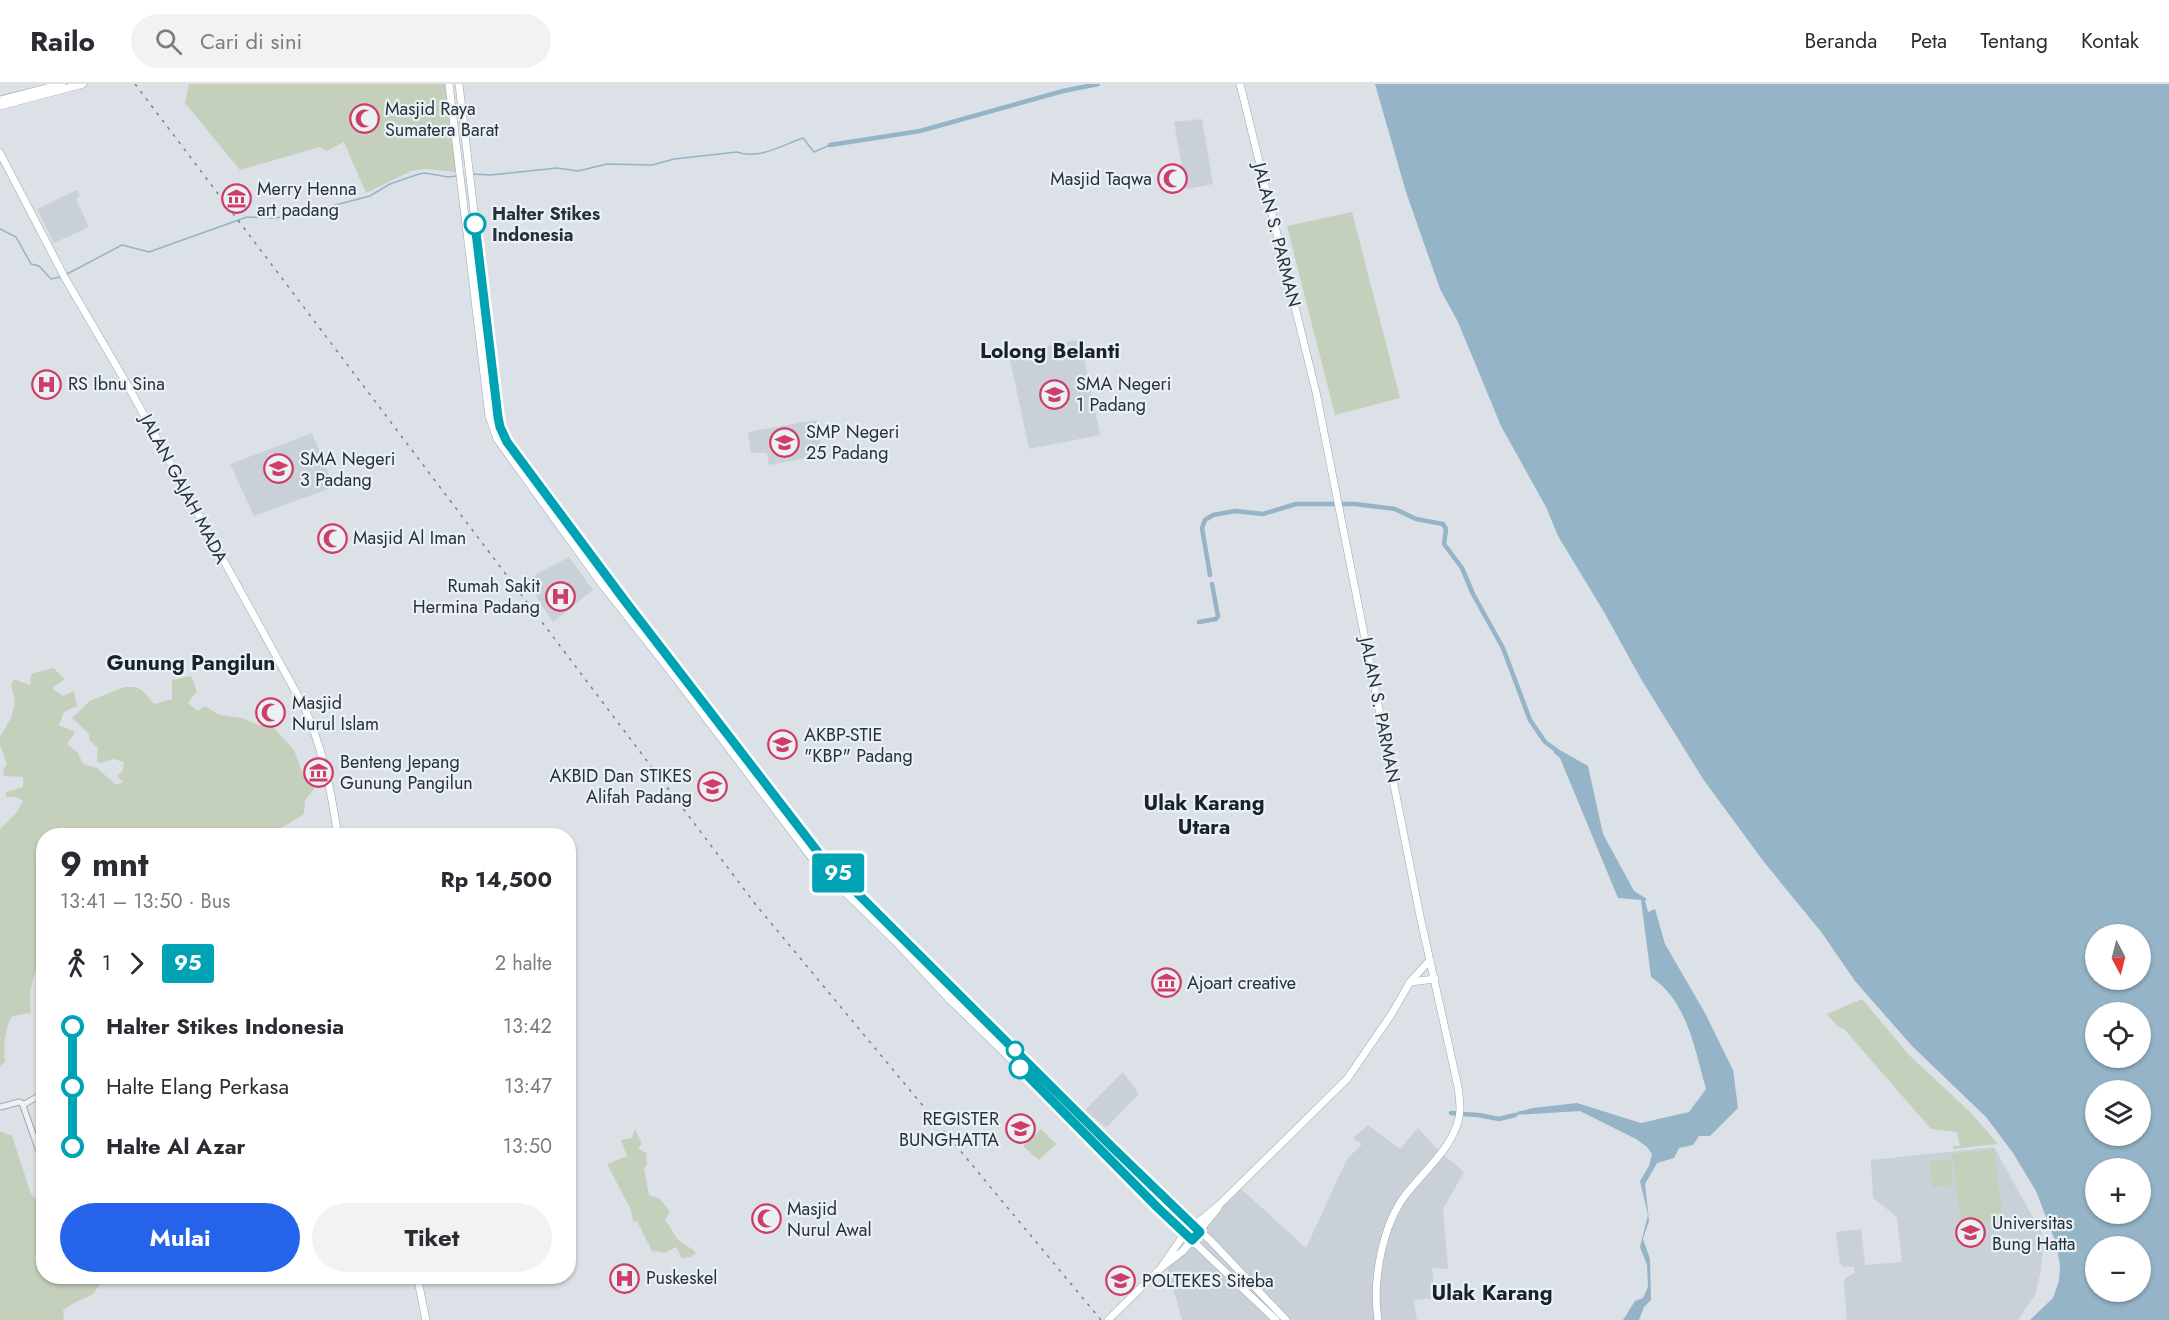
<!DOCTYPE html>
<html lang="id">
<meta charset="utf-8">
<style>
:root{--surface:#fff;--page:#f2f2f3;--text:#2b2b33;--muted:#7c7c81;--line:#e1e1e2;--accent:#2563eb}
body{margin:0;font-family:Jost,sans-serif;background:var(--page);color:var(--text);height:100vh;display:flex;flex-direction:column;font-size:22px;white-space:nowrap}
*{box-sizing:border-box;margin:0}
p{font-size:20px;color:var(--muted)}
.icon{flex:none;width:33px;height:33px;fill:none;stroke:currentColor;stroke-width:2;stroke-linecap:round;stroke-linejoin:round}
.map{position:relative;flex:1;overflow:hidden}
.panel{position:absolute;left:36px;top:744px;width:540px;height:456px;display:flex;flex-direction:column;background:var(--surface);border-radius:24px;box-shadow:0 2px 4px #0004}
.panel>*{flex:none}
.badge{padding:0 12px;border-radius:4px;font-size:21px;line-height:39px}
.needle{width:39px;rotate:173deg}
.controls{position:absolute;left:2085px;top:840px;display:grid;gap:12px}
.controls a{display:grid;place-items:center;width:66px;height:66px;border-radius:50%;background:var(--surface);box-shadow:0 2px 4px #0004;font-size:30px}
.map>.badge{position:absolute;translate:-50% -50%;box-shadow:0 0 0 3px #fff}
.legs{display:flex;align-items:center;gap:9px;height:66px;padding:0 24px;font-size:20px}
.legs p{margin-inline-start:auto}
.summary{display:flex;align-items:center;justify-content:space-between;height:102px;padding:0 24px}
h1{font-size:33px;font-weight:700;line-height:45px}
.action{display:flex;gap:12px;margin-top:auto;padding:12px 24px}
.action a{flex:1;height:69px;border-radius:36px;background:var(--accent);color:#fff;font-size:24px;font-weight:700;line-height:69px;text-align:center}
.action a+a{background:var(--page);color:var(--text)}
ul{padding:0 24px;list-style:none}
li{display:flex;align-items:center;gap:21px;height:60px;font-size:22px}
li i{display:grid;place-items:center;width:9px;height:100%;margin:0 8px;background:currentColor}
li i::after{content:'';width:15px;height:15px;margin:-8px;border:4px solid;border-radius:50%;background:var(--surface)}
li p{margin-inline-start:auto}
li:first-child i{background:linear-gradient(#0000 50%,currentColor 0)}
li:last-child i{background:linear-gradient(currentColor 50%,#0000 0)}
header{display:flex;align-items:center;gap:36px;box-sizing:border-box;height:84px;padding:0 30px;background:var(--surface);border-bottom:2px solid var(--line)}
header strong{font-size:28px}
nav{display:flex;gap:33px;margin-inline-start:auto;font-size:21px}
.search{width:420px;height:54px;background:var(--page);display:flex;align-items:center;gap:15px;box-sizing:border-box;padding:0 21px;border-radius:33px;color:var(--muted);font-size:22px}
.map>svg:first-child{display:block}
.built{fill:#c9d0d8}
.green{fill:#c4d0bc}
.water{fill:#95b4c7;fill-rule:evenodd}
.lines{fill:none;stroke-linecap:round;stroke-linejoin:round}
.stream{stroke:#95b4c7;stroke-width:1.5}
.canal{stroke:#95b4c7;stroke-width:4.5}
.minor-casing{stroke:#a1a9b0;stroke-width:7}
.major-casing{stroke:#9aa7b2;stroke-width:8}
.minor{stroke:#eef1f4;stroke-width:5}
.major{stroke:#fff;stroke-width:7}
.rail{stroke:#75838f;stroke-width:1.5;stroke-dasharray:3 6;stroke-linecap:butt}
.line-1-casing{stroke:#fff;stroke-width:14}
.line-1{stroke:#00a3b4;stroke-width:9}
.stop-1-dot{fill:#fff;stroke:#00a3b4;stroke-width:3}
.labels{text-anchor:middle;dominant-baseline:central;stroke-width:4.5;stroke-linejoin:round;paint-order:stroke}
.poi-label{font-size:18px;fill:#25313c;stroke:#eaf0f4;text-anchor:start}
.stop-label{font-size:18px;font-weight:bold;fill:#25313c;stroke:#eaf0f4;text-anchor:start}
.street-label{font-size:18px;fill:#25313c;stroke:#eaf0f4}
.quarter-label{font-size:21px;font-weight:bold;fill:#18222c;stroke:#eaf0f4}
</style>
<header>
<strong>Railo</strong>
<div class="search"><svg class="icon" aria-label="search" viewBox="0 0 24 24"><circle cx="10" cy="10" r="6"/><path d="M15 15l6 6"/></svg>Cari di sini</div>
<nav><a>Beranda</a><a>Peta</a><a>Tentang</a><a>Kontak</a></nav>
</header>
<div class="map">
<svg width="2169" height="1236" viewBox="0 0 2169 1236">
<rect width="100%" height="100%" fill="#dbe1e6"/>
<!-- built -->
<g class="built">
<path d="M1202,35L1213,100L1186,105L1174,38Z"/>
<path d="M77,106L80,112L76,115L89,143L54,159L37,125Z"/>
<path d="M1078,256L1082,265L1100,351L1029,365L1009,270Z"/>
<path d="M817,336L823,371L769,381L767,369H751L748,348Z"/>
<path d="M312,349L334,403L254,432L230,380Z"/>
<path d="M569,473L593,506L553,538L539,517L528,495Z"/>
<path d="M1123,988L1139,1010L1106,1044L1085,1026Z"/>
<path d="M1368,1041L1400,1065L1418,1044L1439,1067L1464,1088L1443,1125L1448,1185L1432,1184L1435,1214L1414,1216L1417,1236H1182L1167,1182L1240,1104L1306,1164L1347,1075L1362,1060L1353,1054Z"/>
<path d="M1994,1063L2042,1150L2043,1161L2041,1187L2035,1211L2018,1236H1847L1844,1200L1845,1194L1855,1189L1854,1183H1844L1840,1180L1836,1148L1861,1145L1865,1181L1902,1178L1897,1133L1873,1114L1871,1076Z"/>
</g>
<!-- green -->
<g class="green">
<path d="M189,0H445L456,88L424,85L411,87L366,109L344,58L327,67L320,63L240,86L185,19Z"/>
<path d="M1352,128L1400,314L1335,331L1287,142Z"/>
<path d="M53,584L65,595L52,604L63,612L74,607L77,622L64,628L59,641L75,648L67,660L78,669L83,680L97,684L116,701L123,698L117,692L122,688L124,678L113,675L101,679L97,677L98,664L89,656V650L72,634L90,617L124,603H135L142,606L154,620L172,615V596L191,592L197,607L188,619L198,627L205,622L219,631L242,634L261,642L265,638L276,646L294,666L303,690L312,697L315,704L305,716L304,730L270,751L44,752L43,872C33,889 28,909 31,929L12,932C5,944 3,964 5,978L0,982V745L17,728L23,717L16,713H6V708L23,703V693L4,692L3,686L7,680L0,661V653L12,632L15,616L11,601L14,595L30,601L31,590Z"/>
<path d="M1862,915L1909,971L1970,1028L1998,1060L1953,1065V1062H1960L1957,1048L1931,1045L1844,945L1838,943L1827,930Z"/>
<path d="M635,1045L642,1060L638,1064L646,1069L647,1081L644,1085L649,1111L660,1115L670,1128L665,1136C670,1142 672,1147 676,1153C681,1161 691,1162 696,1169L690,1173L682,1174L676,1163L665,1169L652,1167L637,1137L633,1138L631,1126L607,1080L627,1072L621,1056L632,1054Z"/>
<path d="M1041,1045L1056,1060L1039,1076L1023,1062Z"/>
<path d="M0,1047L12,1052L31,1110L43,1122L44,1192L101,1193L102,1198L92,1211L74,1219L63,1226L64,1236H0Z"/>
<path d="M1994,1065L2003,1136L1961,1141L1952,1070Z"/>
<path d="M1951,1075L1953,1101L1932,1103L1930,1077Z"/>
</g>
<!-- water -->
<g class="water">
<path d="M1375,0H2169V1236H2030L2053,1214L2059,1197L2060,1181L2056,1159L2036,1107L2013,1069L1986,1033L1912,962L1855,897L1822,849L1764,778L1703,695L1641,595L1604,528L1558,452L1546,423L1501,342L1458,238L1440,205L1406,108ZM2140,850V896H2096V850ZM2140,928V974H2096V928ZM2140,1006V1052H2096V1006ZM2140,1084V1130H2096V1084ZM2140,1162V1208H2096V1162Z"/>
<path d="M1558,665L1588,682L1603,750L1634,807L1647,815L1645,817L1648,828L1655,825L1665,860L1705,929L1733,986L1738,1024L1710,1052H1699L1693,1061L1679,1064L1674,1074L1657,1079L1645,1100L1649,1137L1643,1155L1650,1175L1651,1216L1644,1223L1639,1236H1623L1635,1217L1643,1214L1648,1203L1647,1181L1640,1163L1648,1131L1640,1097L1649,1082L1652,1070L1647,1063L1636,1055L1580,1027L1515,1031L1517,1028L1533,1024L1577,1019L1641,1039L1689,1028L1706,1005C1695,966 1687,916 1651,893L1641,816L1618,814L1560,674L1553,668Z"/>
</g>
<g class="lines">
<!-- stream -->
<g class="stream">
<path d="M471,90L491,91L557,84L578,87L607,80L652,81L674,75L737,68C758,76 783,61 803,54L814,68L830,61"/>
<path d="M0,145L16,153L31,180L39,182L51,195L60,193"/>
<path d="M67,190L122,161L149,168L247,133L274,134L293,132L370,112L390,100L419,90L425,89L448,93L457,92"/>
</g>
<!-- canal -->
<g class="canal">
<path d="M830,61L920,47L1063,7L1098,0"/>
<path d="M1210,491L1202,444L1205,436L1213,431L1235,427L1263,430L1296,420H1355L1395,425L1416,435L1443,440L1446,445L1444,460L1462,484L1473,510L1503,564L1530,636L1545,658L1556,666"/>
<path d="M1199,538L1216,535L1218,532L1212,500"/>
<path d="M1451,1029L1478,1031L1499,1035L1515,1031"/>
</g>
<defs>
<g id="minor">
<path d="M23,1021L44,1009"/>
<path d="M0,1023L19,1018L22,1019L44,1081"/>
</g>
<g id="major">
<path d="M449,0L489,332L497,355L600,498L678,597L817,781L898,860L949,915L1058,1021L1158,1124L1276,1236"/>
<path d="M459,0L498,333L500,343L507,358L611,499L824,775L1113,1064L1211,1157L1286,1236"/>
<path d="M1240,0L1316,308L1420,832L1458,1003C1459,1010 1460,1018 1460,1026C1458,1059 1426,1085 1407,1109C1382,1140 1372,1198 1378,1236"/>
<path d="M0,16L62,0"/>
<path d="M0,22L83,0"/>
<path d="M0,69L65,194L128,302L304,623C323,664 331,707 338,752"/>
<path d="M1410,898L1435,895"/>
<path d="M1161,1184L1185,1149L1219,1121L1347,995L1391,931L1410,898L1430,876"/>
<path d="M417,1192L426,1236"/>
<path d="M1108,1236L1161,1184L1183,1167L1218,1124"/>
</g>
</defs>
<!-- minor casing -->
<use href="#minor" class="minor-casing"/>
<!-- major casing -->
<use href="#major" class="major-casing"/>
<!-- minor -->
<use href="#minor" class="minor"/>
<!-- major -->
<use href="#major" class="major"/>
<!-- rail -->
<path class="rail" d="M135,0L756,821L1101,1236"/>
</g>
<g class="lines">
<defs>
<path id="line-1" d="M475,140L498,333L500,343L507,358L625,517L824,776L1113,1064L1200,1148L1192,1156L1158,1124L1020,984"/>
</defs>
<!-- line-1 casing -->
<use href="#line-1" class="line-1-casing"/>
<!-- line-1 -->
<use href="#line-1" class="line-1"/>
</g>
<!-- icons -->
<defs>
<symbol id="mosque-ring" viewBox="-11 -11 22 22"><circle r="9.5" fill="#eaf0f4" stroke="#cf3c67" stroke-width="1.5"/><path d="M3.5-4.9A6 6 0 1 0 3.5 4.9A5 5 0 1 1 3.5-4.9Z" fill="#cf3c67"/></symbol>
<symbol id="museum-ring" viewBox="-11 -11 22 22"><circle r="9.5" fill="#eaf0f4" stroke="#cf3c67" stroke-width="1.5"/><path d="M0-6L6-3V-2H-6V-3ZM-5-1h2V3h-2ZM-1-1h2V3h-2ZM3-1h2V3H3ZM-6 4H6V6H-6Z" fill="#cf3c67"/></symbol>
<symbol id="hospital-ring" viewBox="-11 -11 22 22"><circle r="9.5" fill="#eaf0f4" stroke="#cf3c67" stroke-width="1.5"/><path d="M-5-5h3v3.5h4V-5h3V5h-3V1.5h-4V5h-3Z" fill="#cf3c67"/></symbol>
<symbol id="school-ring" viewBox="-11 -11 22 22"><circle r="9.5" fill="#eaf0f4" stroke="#cf3c67" stroke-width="1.5"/><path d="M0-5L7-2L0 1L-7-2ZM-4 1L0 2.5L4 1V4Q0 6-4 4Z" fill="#cf3c67"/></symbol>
<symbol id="university-ring" viewBox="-11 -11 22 22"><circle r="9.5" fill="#eaf0f4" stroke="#cf3c67" stroke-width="1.5"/><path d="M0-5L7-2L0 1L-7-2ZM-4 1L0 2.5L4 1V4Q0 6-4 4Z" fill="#cf3c67"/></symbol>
</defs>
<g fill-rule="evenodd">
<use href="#mosque-ring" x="348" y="18" width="33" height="33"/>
<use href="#mosque-ring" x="1156" y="78" width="33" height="33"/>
<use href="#museum-ring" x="220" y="98" width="33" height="33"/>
<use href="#hospital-ring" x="30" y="284" width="33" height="33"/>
<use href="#school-ring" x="1038" y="294" width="33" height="33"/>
<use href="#school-ring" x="768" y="342" width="33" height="33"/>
<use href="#school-ring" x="262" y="368" width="33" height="33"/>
<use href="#mosque-ring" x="316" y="438" width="33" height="33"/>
<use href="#hospital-ring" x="544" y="496" width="33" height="33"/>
<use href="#mosque-ring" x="254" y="612" width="33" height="33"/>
<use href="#university-ring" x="766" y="644" width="33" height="33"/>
<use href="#museum-ring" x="302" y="672" width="33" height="33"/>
<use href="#university-ring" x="696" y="686" width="33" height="33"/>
<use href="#museum-ring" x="1150" y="882" width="33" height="33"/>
<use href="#university-ring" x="1004" y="1028" width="33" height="33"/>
<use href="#mosque-ring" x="750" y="1118" width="33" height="33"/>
<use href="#university-ring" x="1954" y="1132" width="33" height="33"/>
<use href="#hospital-ring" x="608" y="1178" width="33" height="33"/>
<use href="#university-ring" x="1104" y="1180" width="33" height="33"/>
</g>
<!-- markers -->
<g class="stop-1-dot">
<circle cx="475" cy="140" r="10"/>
<circle cx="1015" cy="966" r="8"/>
<circle cx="1020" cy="984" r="10"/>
</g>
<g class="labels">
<!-- poi labels -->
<g class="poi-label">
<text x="385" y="25">Masjid Raya<tspan x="385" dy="21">Sumatera Barat</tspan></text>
<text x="1152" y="95" text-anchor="end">Masjid Taqwa</text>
<text x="257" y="105">Merry Henna<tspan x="257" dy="21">art padang</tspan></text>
<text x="68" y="300">RS Ibnu Sina</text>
<text x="1076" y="300">SMA Negeri<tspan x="1076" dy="21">1 Padang</tspan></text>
<text x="806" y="348">SMP Negeri<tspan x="806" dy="21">25 Padang</tspan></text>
<text x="300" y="375">SMA Negeri<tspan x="300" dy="21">3 Padang</tspan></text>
<text x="353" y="454">Masjid Al Iman</text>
<text x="540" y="502" text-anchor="end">Rumah Sakit<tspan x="540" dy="21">Hermina Padang</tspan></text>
<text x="292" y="619">Masjid<tspan x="292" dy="21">Nurul Islam</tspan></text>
<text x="804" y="651">AKBP-STIE<tspan x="804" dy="21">"KBP" Padang</tspan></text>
<text x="340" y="678">Benteng Jepang<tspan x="340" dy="21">Gunung Pangilun</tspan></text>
<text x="692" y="692" text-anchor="end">AKBID Dan STIKES<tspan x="692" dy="21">Alifah Padang</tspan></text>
<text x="1187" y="899">Ajoart creative</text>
<text x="999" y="1035" text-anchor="end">REGISTER<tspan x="999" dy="21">BUNGHATTA</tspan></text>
<text x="787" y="1125">Masjid<tspan x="787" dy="21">Nurul Awal</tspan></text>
<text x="1992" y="1139">Universitas<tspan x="1992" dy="21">Bung Hatta</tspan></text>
<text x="646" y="1194">Puskeskel</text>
<text x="1142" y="1197">POLTEKES Siteba</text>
</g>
<!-- stop labels -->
<g class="stop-label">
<text x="492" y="130">Halter Stikes<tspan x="492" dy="21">Indonesia</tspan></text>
</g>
<!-- street labels -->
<g class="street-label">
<text transform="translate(1277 151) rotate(76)">JALAN S. PARMAN</text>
<text transform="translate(184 405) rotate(62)">JALAN GAJAH MADA</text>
<text transform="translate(1380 626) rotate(79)">JALAN S. PARMAN</text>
</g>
<!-- quarter labels -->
<g class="quarter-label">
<text x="1050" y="267">Lolong Belanti</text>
<text x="191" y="579">Gunung Pangilun</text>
<text x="1204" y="719">Ulak Karang<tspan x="1204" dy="24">Utara</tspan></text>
<text x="1492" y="1209">Ulak Karang</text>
</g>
</g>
</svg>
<div class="controls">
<a><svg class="needle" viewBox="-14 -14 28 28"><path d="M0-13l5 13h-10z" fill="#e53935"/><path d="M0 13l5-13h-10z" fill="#7c7c81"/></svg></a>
<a><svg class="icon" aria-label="locate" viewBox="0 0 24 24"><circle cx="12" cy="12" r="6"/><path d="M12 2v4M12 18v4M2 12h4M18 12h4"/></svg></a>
<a><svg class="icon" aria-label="layers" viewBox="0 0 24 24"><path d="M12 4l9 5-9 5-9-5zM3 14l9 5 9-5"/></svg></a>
<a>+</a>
<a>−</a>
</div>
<b class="badge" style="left:838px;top:789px;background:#00a3b4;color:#fff">95</b>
<section class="panel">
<div class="summary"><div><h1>9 mnt</h1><p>13:41 – 13:50 · Bus</p></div><b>Rp 14,500</b></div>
<div class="legs"><svg class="icon" aria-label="walk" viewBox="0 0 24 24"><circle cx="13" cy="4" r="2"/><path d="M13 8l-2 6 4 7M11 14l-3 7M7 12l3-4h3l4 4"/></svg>1<svg class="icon" aria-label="forward" viewBox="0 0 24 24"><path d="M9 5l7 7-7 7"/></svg><b class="badge" style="background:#00a3b4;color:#fff">95</b><p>2 halte</p></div>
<ul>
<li><i style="color:#00a3b4"></i><b>Halter Stikes Indonesia</b><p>13:42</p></li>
<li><i style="color:#00a3b4"></i><span>Halte Elang Perkasa</span><p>13:47</p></li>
<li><i style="color:#00a3b4"></i><b>Halte Al Azar</b><p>13:50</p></li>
</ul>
<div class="action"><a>Mulai</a><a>Tiket</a></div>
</section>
</div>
